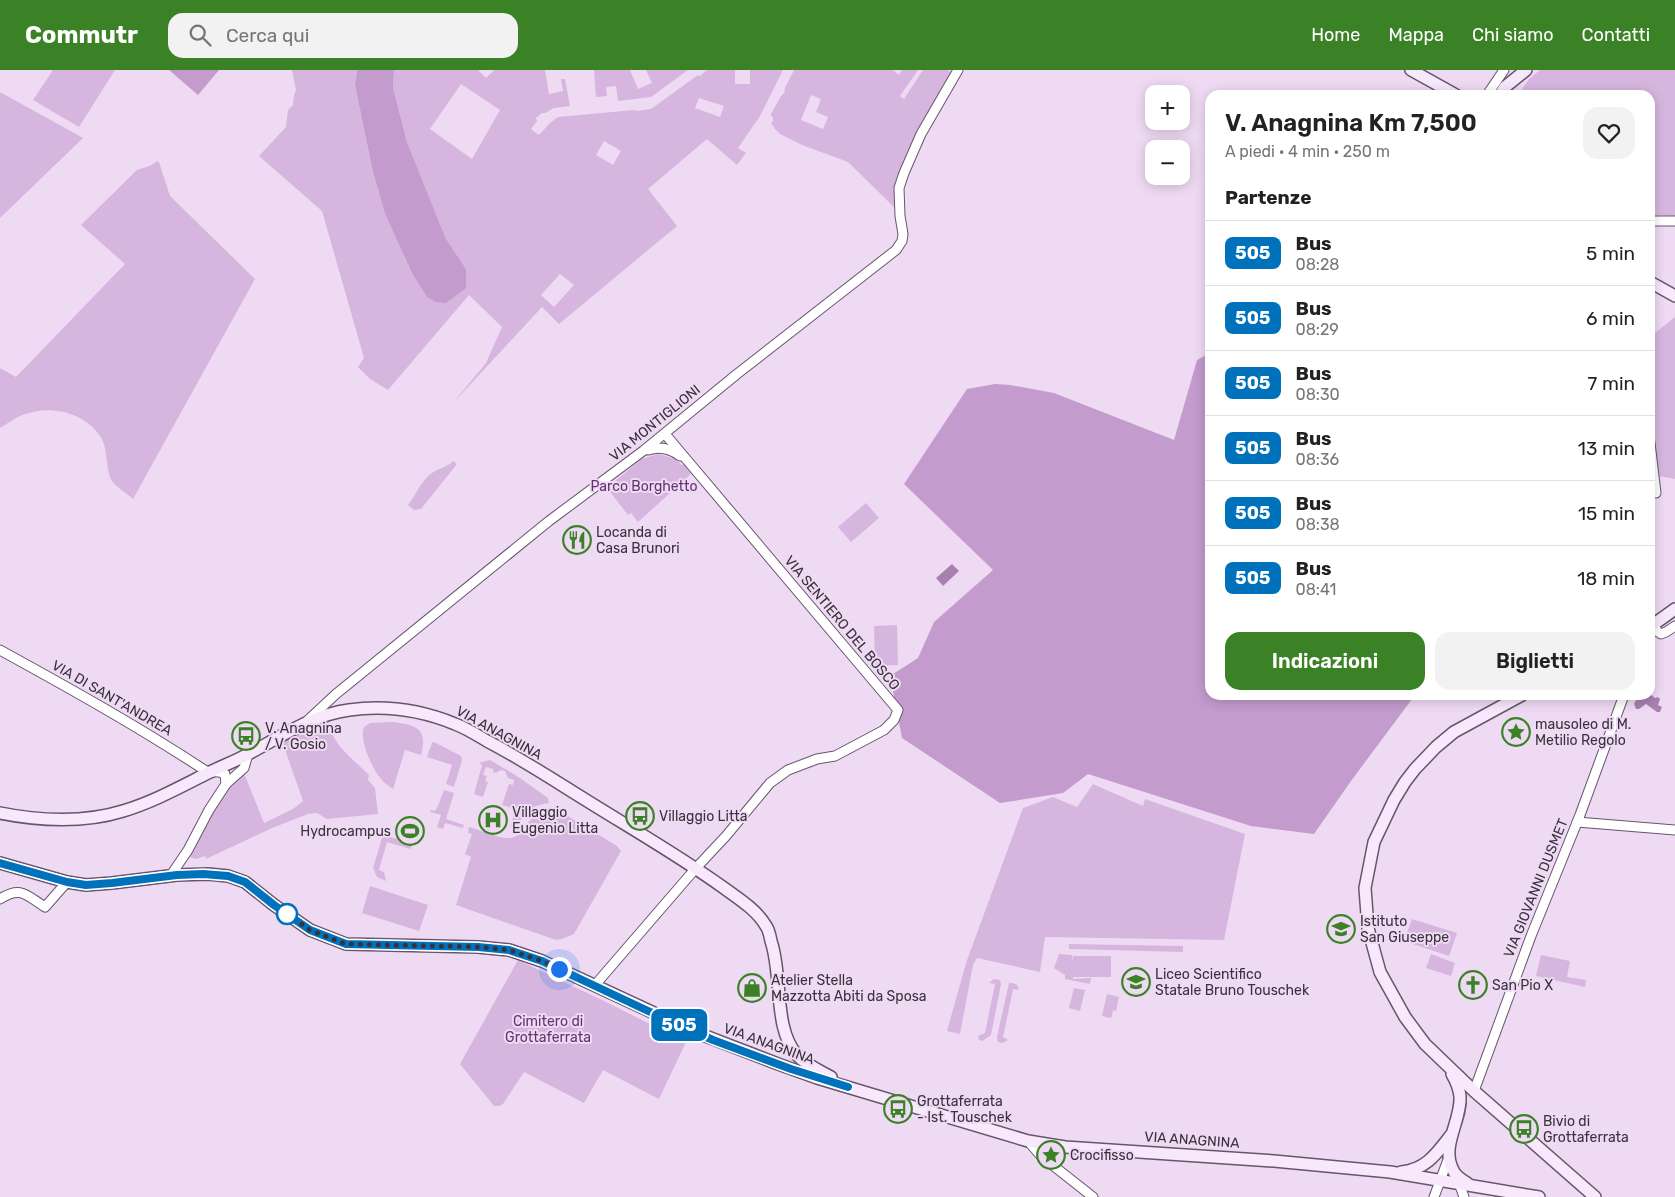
<!DOCTYPE html>
<html lang="it">
<meta charset="utf-8">
<style>
:root{--surface:#fff;--page:#f2f2f2;--text:#222;--muted:#767676;--line:#e0e0e0;--accent:#3b8226}
body{margin:0;font-family:Rubik,sans-serif;background:var(--page);color:var(--text);height:100vh;display:flex;flex-direction:column;font-size:19px;white-space:nowrap}
*{box-sizing:border-box;margin:0}
p{font-size:16px;color:var(--muted)}
.icon{flex:none;width:28px;height:28px;fill:none;stroke:currentColor;stroke-width:2;stroke-linecap:round;stroke-linejoin:round}
.map{position:relative;flex:1;overflow:hidden}
.side{position:absolute;left:1205px;top:20px;width:450px;height:610px;display:flex;flex-direction:column;background:var(--surface);border-radius:15px;box-shadow:0 2px 12px #0003}
.side>*{flex:none}
.badge{padding:0 10px;border-radius:8px;font-size:18px;line-height:32px}
.buttons{position:absolute;left:1145px;top:15px;display:grid;gap:10px}
.buttons a{display:grid;place-items:center;width:45px;height:45px;border-radius:10px;background:var(--surface);box-shadow:0 2px 12px #0003;font-size:25px}
.you{position:absolute;width:25px;height:25px;margin:-12px;border:4px solid #fff;border-radius:50%;background:#1a73e8;box-shadow:0 0 0 8px #1a73e833}
.map>.badge{position:absolute;translate:-50% -50%;box-shadow:0 0 0 2px #fff}
h2{padding:0 20px;font-size:19px;line-height:45px}
.round{display:grid;place-items:center;flex:none;width:52px;height:52px;border-radius:15px;background:var(--page)}
.headline{display:flex;align-items:center;justify-content:space-between;height:85px;padding:0 20px}
h1{font-size:24px;font-weight:600;line-height:38px}
.action{display:flex;gap:10px;margin-top:auto;padding:10px 20px}
.action a{flex:1;height:58px;border-radius:15px;background:var(--accent);color:#fff;font-size:20px;font-weight:600;line-height:58px;text-align:center}
.action a+a{background:var(--page);color:var(--text)}
ul{padding:0;list-style:none}
li{display:flex;align-items:center;gap:15px;height:65px;padding:0 20px;border-top:1px solid var(--line)}
li div{flex:1}
li b{display:block;font-size:19px}
li em{font-style:normal}
li .badge{min-width:55px;font-weight:700;text-align:center}
header{display:flex;align-items:center;gap:30px;box-sizing:border-box;height:70px;padding:0 25px;background:var(--accent);color:#fff}
header strong{font-size:24px}
nav{display:flex;gap:28px;margin-inline-start:auto;font-size:18px}
.search{width:350px;height:45px;background:var(--page);display:flex;align-items:center;gap:12px;box-sizing:border-box;padding:0 18px;border-radius:15px;color:var(--muted);font-size:19px}
.map>svg:first-child{display:block}
.green{fill:#d6b6de;fill-rule:evenodd}
.forest{fill:#c39bcd}
.water{fill:#a881b1}
.lines{fill:none;stroke-linecap:round;stroke-linejoin:round}
.street-casing{stroke:#66556b;stroke-width:11}
.secondary-casing{stroke:#66556b;stroke-width:14}
.street{stroke:#fff;stroke-width:9}
.secondary{stroke:#f8e8fc;stroke-width:11}
.line-casing{stroke:#fff;stroke-width:11}
.line{stroke:#0072bc;stroke-width:8}
.walk{stroke:#39313b;stroke-width:5;stroke-dasharray:0 9}
.stop-dot{fill:#fff;stroke:#0072bc;stroke-width:2.5}
.labels{text-anchor:middle;dominant-baseline:central;stroke-width:4;stroke-linejoin:round;paint-order:stroke}
.street-label{font-size:14px;fill:#39313b;stroke:#efdaf4}
.park-label{font-size:14px;fill:#63326f;stroke:#efdaf4}
.poi-label{font-size:14px;fill:#39313b;stroke:#efdaf4;text-anchor:start}
</style>
<header>
<strong>Commutr</strong>
<div class="search"><svg class="icon" aria-label="search" viewBox="0 0 24 24"><circle cx="10" cy="10" r="6"/><path d="M15 15l6 6"/></svg>Cerca qui</div>
<nav><a>Home</a><a>Mappa</a><a>Chi siamo</a><a>Contatti</a></nav>
</header>
<div class="map">
<svg width="1675" height="1127" viewBox="0 0 1675 1127">
<rect width="100%" height="100%" fill="#efdaf4"/>
<!-- green -->
<g class="green">
<path d="M53,0H115L79,57L33,30Z"/>
<path d="M292,0H357L355,15L372,98L385,144L411,201L466,199L446,169L407,72L393,18L394,0H478L486,8L494,0H545L549,24L563,21L561,9H565L570,36L554,38L545,43H542L536,48L537,51L531,59L539,65L550,53L558,47L634,40L637,41L651,39L698,5L700,6L707,0H735V14H750V0H783L760,46L738,78L746,83L737,95L707,69L648,119L677,156L559,254L542,237L453,333L486,293L502,257L469,225L388,320L370,309L358,297L364,288L322,141L259,86L286,57L288,40L293,35L294,25L296,20ZM461,14L500,40L472,89L430,59ZM699,28L724,36L720,47L695,38ZM604,71L621,81L613,95L596,85ZM560,204L574,215L554,237L541,225Z"/>
<path d="M594,0H630L638,19L652,13L646,0H688L651,27L618,31L616,16L606,17L607,26L596,27Z"/>
<path d="M794,0H893L899,5L902,0H918L900,26L904,29L923,0H947L951,2V6L906,87L900,102L895,138L848,92L802,75L780,64L775,59L771,53L773,51V47L771,46V44L781,26L785,22L784,20ZM811,25L821,29L816,42L828,47L823,59L801,50Z"/>
<path d="M1540,0H1675V146L1650,145V25H1525L1522,19L1529,9Z"/>
<path d="M0,22L83,68L0,148Z"/>
<path d="M157,91L159,92L170,126L255,209L133,429C128,424 116,417 112,411C105,400 109,379 100,366C83,341 48,334 20,346C13,349 7,354 0,358V298L16,307L125,194L81,155L137,100L152,95Z"/>
<path d="M1675,247V409L1659,406L1650,370V267Z"/>
<path d="M658,384L676,389L682,395L684,394L691,404L638,452L631,443L628,445L610,422L618,416L615,411L642,389Z"/>
<path d="M453,391L457,394L421,439L414,440L408,435C416,425 422,409 432,403C439,398 448,397 453,391Z"/>
<path d="M866,433L879,448L851,472L838,457Z"/>
<path d="M897,555L898,595L875,596L874,556Z"/>
<path d="M328,648C330,673 352,688 369,705L368,710L375,718L378,744L327,749L317,743L308,744L272,758L206,789L205,786L196,789L190,787L208,748L229,715L244,703L264,753L293,739L303,731L282,671Z"/>
<path d="M393,652C417,655 428,659 421,685L405,680L393,719C387,715 382,711 378,705C371,695 359,669 364,657L370,653Z"/>
<path d="M434,672L461,686L462,690L454,717L446,714L452,695L427,687L432,673Z"/>
<path d="M490,690L517,706L548,728L549,733C543,734 536,735 530,739C522,745 520,756 510,757L516,739L502,735L509,714L513,715L514,710L508,708L505,701L501,700L496,703L493,702V699L486,697L483,705L487,706L485,711L488,712L483,727L474,724L482,695L479,693Z"/>
<path d="M1093,714L1143,736L1145,729L1245,764L1224,870L1045,867L1040,902L977,888L973,895L960,964L947,961L966,893L1023,738L1053,727L1077,737Z"/>
<path d="M444,720L454,723L446,749L464,755L463,758L445,753L443,759L437,757L441,745L430,742L431,740L435,741L438,736Z"/>
<path d="M548,739L561,742L617,776L621,781L574,864L562,869L556,870L456,835L471,787L465,784L472,764L468,763L469,757C480,760 497,768 508,768C525,769 525,744 548,739Z"/>
<path d="M387,766L412,773L411,779L387,772L379,800L384,802L386,811L377,807L373,798L382,768Z"/>
<path d="M370,816L428,835L419,861L362,843Z"/>
<path d="M1412,849L1457,863L1449,886L1404,871Z"/>
<path d="M1069,874L1183,876V882L1069,879Z"/>
<path d="M1059,884L1072,885V891L1073,886H1111V907H1073V909L1091,908L1090,914L1065,909V905L1054,898Z"/>
<path d="M1431,884L1455,893L1451,906L1426,898Z"/>
<path d="M1541,885L1570,891L1567,907L1586,910L1585,917L1536,906Z"/>
<path d="M518,890L602,930L686,972L659,1029L603,1000L584,1033L524,1002L503,1034L499,1036H494L460,994Z"/>
<path d="M994,909L1000,910L1001,914L991,965L982,971L979,970L978,966L985,963L995,914L989,913Z"/>
<path d="M1009,913C1015,913 1018,914 1019,920L1013,919L1003,967L1008,970L1003,973L998,972L997,967Z"/>
<path d="M1074,918L1085,920L1080,941L1069,938Z"/>
<path d="M1107,924L1119,927L1116,941L1113,940L1111,948L1102,946Z"/>
</g>
<!-- forest -->
<g class="forest">
<path d="M169,0H219L198,25Z"/>
<path d="M357,0H394L393,18L407,72L446,169L466,199V218L446,233L436,232L427,227L411,201L385,144L372,98L355,15Z"/>
<path d="M1210,283V625H1415L1351,711L1314,764L1251,756L1088,704L1063,723L1000,733L902,668L890,606L918,588L934,552L993,500L904,414L967,319L995,314L1010,315L1054,323L1174,370L1197,290Z"/>
</g>
<!-- water -->
<g class="water">
<path d="M952,494L959,501L943,516L936,508Z"/>
<path d="M1650,624L1655,628L1658,627L1660,629L1658,635L1662,637L1660,642H1657L1646,634L1639,639H1636L1634,634L1639,625Z"/>
</g>
<g class="lines">
<defs>
<g id="street">
<path d="M1487,25L1504,0"/>
<path d="M1650,151H1675"/>
<path d="M1650,373L1656,423"/>
<path d="M648,380C660,376 671,379 680,386"/>
<path d="M1653,555L1658,562L1661,564L1666,562L1675,556"/>
<path d="M0,580C71,619 141,658 209,703C215,701 219,701 225,704L226,714"/>
<path d="M307,651L336,624L549,451L643,381L737,304L896,180L902,171L903,164L900,146L899,118L904,103L921,64L958,0"/>
<path d="M1577,752L1675,760"/>
<path d="M171,805L188,780L209,740L226,714L244,698L248,684"/>
<path d="M0,829C21,815 27,826 45,837L67,812"/>
<path d="M595,915L696,798L726,766L770,713L788,700L817,689L835,686L884,660L894,650L898,640L665,364"/>
<path d="M1474,1021L1531,866L1580,745L1624,625"/>
<path d="M1028,1071L1041,1086L1093,1127"/>
<path d="M1459,1113L1464,1127"/>
<path d="M1434,1127L1449,1087"/>
</g>
<g id="secondary">
<path d="M1411,0L1456,25"/>
<path d="M1500,25L1505,17L1526,0"/>
<path d="M1650,212L1675,226"/>
<path d="M1650,557L1675,539"/>
<path d="M1522,625L1454,662L1436,677L1415,699L1405,712L1394,730L1374,772L1365,818L1368,858L1380,902L1405,947L1425,974L1474,1021L1595,1127"/>
<path d="M0,743C39,751 85,753 123,741C153,732 180,717 208,703C222,696 236,691 250,683C282,666 312,645 349,640C385,635 421,640 455,654C466,658 477,665 487,671C522,689 555,711 589,732C634,760 681,787 724,818C739,829 757,840 766,856C769,860 770,866 771,871C783,906 773,958 797,985C806,995 820,1001 831,1007"/>
<path d="M0,793L67,812L86,815L112,813L177,805L208,804L228,806L245,812L274,835L310,860L346,874L478,877L509,880L542,891L695,962L778,994L817,1008L1028,1071L1065,1077L1274,1091L1390,1102L1539,1127"/>
<path d="M1452,1004C1456,1011 1459,1018 1460,1026C1462,1051 1439,1077 1454,1102C1457,1107 1464,1111 1468,1114"/>
<path d="M1401,1102C1426,1100 1437,1083 1451,1065"/>
</g>
</defs>
<!-- street casing -->
<use href="#street" class="street-casing"/>
<!-- secondary casing -->
<use href="#secondary" class="secondary-casing"/>
<!-- street -->
<use href="#street" class="street"/>
<!-- secondary -->
<use href="#secondary" class="secondary"/>
</g>
<g class="lines">
<defs>
<path id="line" d="M0,793L67,812L86,815L112,813L177,805L203,804L228,806L245,812L274,835L310,860L346,874L478,877L509,880L542,891L646,940L713,970L791,999L848,1017"/>
</defs>
<!-- line casing -->
<use href="#line" class="line-casing"/>
<!-- line -->
<use href="#line" class="line"/>
<!-- walk -->
<path class="walk" d="M287,844L310,860L346,874L478,877L509,880L542,891L559,899"/>
</g>
<!-- icons -->
<defs>
<symbol id="restaurant-ring" viewBox="-11 -11 22 22"><circle r="9.5" fill="#efdaf4" stroke="#3b8226" stroke-width="1.5"/><path d="M-5-6h1v4h1v-4h1v4h1v-4h1v5L-1.5 .5V6h-2V.5L-5-1ZM5-6V6H3V1.5H1.5Q1.5-4 5-6Z" fill="#3b8226"/></symbol>
<symbol id="sight-ring" viewBox="-11 -11 22 22"><circle r="9.5" fill="#efdaf4" stroke="#3b8226" stroke-width="1.5"/><path d="M0-6L1.8-2.2L6-1.7L2.9 1.2L3.7 5.4L0 3.3L-3.7 5.4L-2.9 1.2L-6-1.7L-1.8-2.2Z" fill="#3b8226"/></symbol>
<symbol id="bus-ring" viewBox="-11 -11 22 22"><circle r="9.5" fill="#efdaf4" stroke="#3b8226" stroke-width="1.5"/><path d="M-5-6H5V4H4V6H2V4H-2V6H-4V4H-5ZM-3.5-4V0h7V-4ZM-3.5 1.2v1.5H-2V1.2ZM2 1.2v1.5H3.5V1.2Z" fill="#3b8226"/></symbol>
<symbol id="hospital-ring" viewBox="-11 -11 22 22"><circle r="9.5" fill="#efdaf4" stroke="#3b8226" stroke-width="1.5"/><path d="M-5-5h3v3.5h4V-5h3V5h-3V1.5h-4V5h-3Z" fill="#3b8226"/></symbol>
<symbol id="stadium-ring" viewBox="-11 -11 22 22"><circle r="9.5" fill="#efdaf4" stroke="#3b8226" stroke-width="1.5"/><path d="M0-5a6.5 5 0 1 0 0 10a6.5 5 0 1 0 0-10ZM-3.5-1.8h7v3.6h-7Z" fill="#3b8226"/></symbol>
<symbol id="school-ring" viewBox="-11 -11 22 22"><circle r="9.5" fill="#efdaf4" stroke="#3b8226" stroke-width="1.5"/><path d="M0-5L7-2L0 1L-7-2ZM-4 1L0 2.5L4 1V4Q0 6-4 4Z" fill="#3b8226"/></symbol>
<symbol id="church-ring" viewBox="-11 -11 22 22"><circle r="9.5" fill="#efdaf4" stroke="#3b8226" stroke-width="1.5"/><path d="M-1.2-6h2.4v3.5h3.3v2.4h-3.3V6h-2.4V-.1h-3.3v-2.4h3.3Z" fill="#3b8226"/></symbol>
<symbol id="shop-ring" viewBox="-11 -11 22 22"><circle r="9.5" fill="#efdaf4" stroke="#3b8226" stroke-width="1.5"/><path d="M-5-2.5h2.3a2.7 3.5 0 0 1 5.4 0H5L5.5 6h-11ZM-1.5-2.5h3a1.5 2.3 0 0 0-3 0Z" fill="#3b8226"/></symbol>
</defs>
<g fill-rule="evenodd">
<use href="#restaurant-ring" x="561" y="454" width="32" height="32"/>
<use href="#sight-ring" x="1500" y="646" width="32" height="32"/>
<use href="#bus-ring" x="230" y="650" width="32" height="32"/>
<use href="#bus-ring" x="624" y="730" width="32" height="32"/>
<use href="#hospital-ring" x="477" y="734" width="32" height="32"/>
<use href="#stadium-ring" x="394" y="745" width="32" height="32"/>
<use href="#school-ring" x="1325" y="843" width="32" height="32"/>
<use href="#school-ring" x="1120" y="896" width="32" height="32"/>
<use href="#church-ring" x="1457" y="899" width="32" height="32"/>
<use href="#shop-ring" x="736" y="902" width="32" height="32"/>
<use href="#bus-ring" x="882" y="1023" width="32" height="32"/>
<use href="#bus-ring" x="1508" y="1043" width="32" height="32"/>
<use href="#sight-ring" x="1035" y="1069" width="32" height="32"/>
</g>
<!-- markers -->
<circle class="stop-dot" cx="287" cy="844" r="10"/>
<g class="labels">
<!-- street labels -->
<g class="street-label">
<text transform="translate(655 353) rotate(-39)">VIA MONTIGLIONI</text>
<text transform="translate(842 553) rotate(50)">VIA SENTIERO DEL BOSCO</text>
<text transform="translate(112 628) rotate(30)">VIA DI SANT'ANDREA</text>
<text transform="translate(499 663) rotate(29)">VIA ANAGNINA</text>
<text transform="translate(1536 818) rotate(-68)">VIA GIOVANNI DUSMET</text>
<text transform="translate(769 974) rotate(20)">VIA ANAGNINA</text>
<text transform="translate(1192 1070) rotate(4)">VIA ANAGNINA</text>
</g>
<!-- park labels -->
<g class="park-label">
<text x="644" y="416">Parco Borghetto</text>
<text x="548" y="951">Cimitero di<tspan x="548" dy="16">Grottaferrata</tspan></text>
</g>
<!-- poi labels -->
<g class="poi-label">
<text x="596" y="462">Locanda di<tspan x="596" dy="16">Casa Brunori</tspan></text>
<text x="1535" y="654">mausoleo di M.<tspan x="1535" dy="16">Metilio Regolo</tspan></text>
<text x="265" y="658">V. Anagnina<tspan x="265" dy="16">/ V. Gosio</tspan></text>
<text x="512" y="742">Villaggio<tspan x="512" dy="16">Eugenio Litta</tspan></text>
<text x="659" y="746">Villaggio Litta</text>
<text x="391" y="761" text-anchor="end">Hydrocampus</text>
<text x="1360" y="851">Istituto<tspan x="1360" dy="16">San Giuseppe</tspan></text>
<text x="1155" y="904">Liceo Scientifico<tspan x="1155" dy="16">Statale Bruno Touschek</tspan></text>
<text x="771" y="910">Atelier Stella<tspan x="771" dy="16">Mazzotta Abiti da Sposa</tspan></text>
<text x="1492" y="915">San Pio X</text>
<text x="917" y="1031">Grottaferrata<tspan x="917" dy="16">- Ist. Touschek</tspan></text>
<text x="1543" y="1051">Bivio di<tspan x="1543" dy="16">Grottaferrata</tspan></text>
<text x="1070" y="1085">Crocifisso</text>
</g>
</g>
</svg>
<div class="buttons">
<a>+</a>
<a>−</a>
</div>
<div class="you" style="left:559px;top:899px"></div>
<b class="badge" style="left:679px;top:955px;background:#0072bc;color:#fff">505</b>
<section class="side">
<div class="headline"><div><h1>V. Anagnina Km 7,500</h1><p>A piedi · 4 min · 250 m</p></div><a class="round"><svg class="icon" aria-label="heart" viewBox="0 0 24 24"><path d="M12 20l-8-8c-3-5 5-10 8-4 3-6 11-1 8 4z"/></svg></a></div>
<h2>Partenze</h2>
<ul>
<li><span class="badge" style="background:#0072bc;color:#fff">505</span><div><b>Bus</b><p>08:28</p></div><em>5 min</em></li>
<li><span class="badge" style="background:#0072bc;color:#fff">505</span><div><b>Bus</b><p>08:29</p></div><em>6 min</em></li>
<li><span class="badge" style="background:#0072bc;color:#fff">505</span><div><b>Bus</b><p>08:30</p></div><em>7 min</em></li>
<li><span class="badge" style="background:#0072bc;color:#fff">505</span><div><b>Bus</b><p>08:36</p></div><em>13 min</em></li>
<li><span class="badge" style="background:#0072bc;color:#fff">505</span><div><b>Bus</b><p>08:38</p></div><em>15 min</em></li>
<li><span class="badge" style="background:#0072bc;color:#fff">505</span><div><b>Bus</b><p>08:41</p></div><em>18 min</em></li>
</ul>
<div class="action"><a>Indicazioni</a><a>Biglietti</a></div>
</section>
</div>
